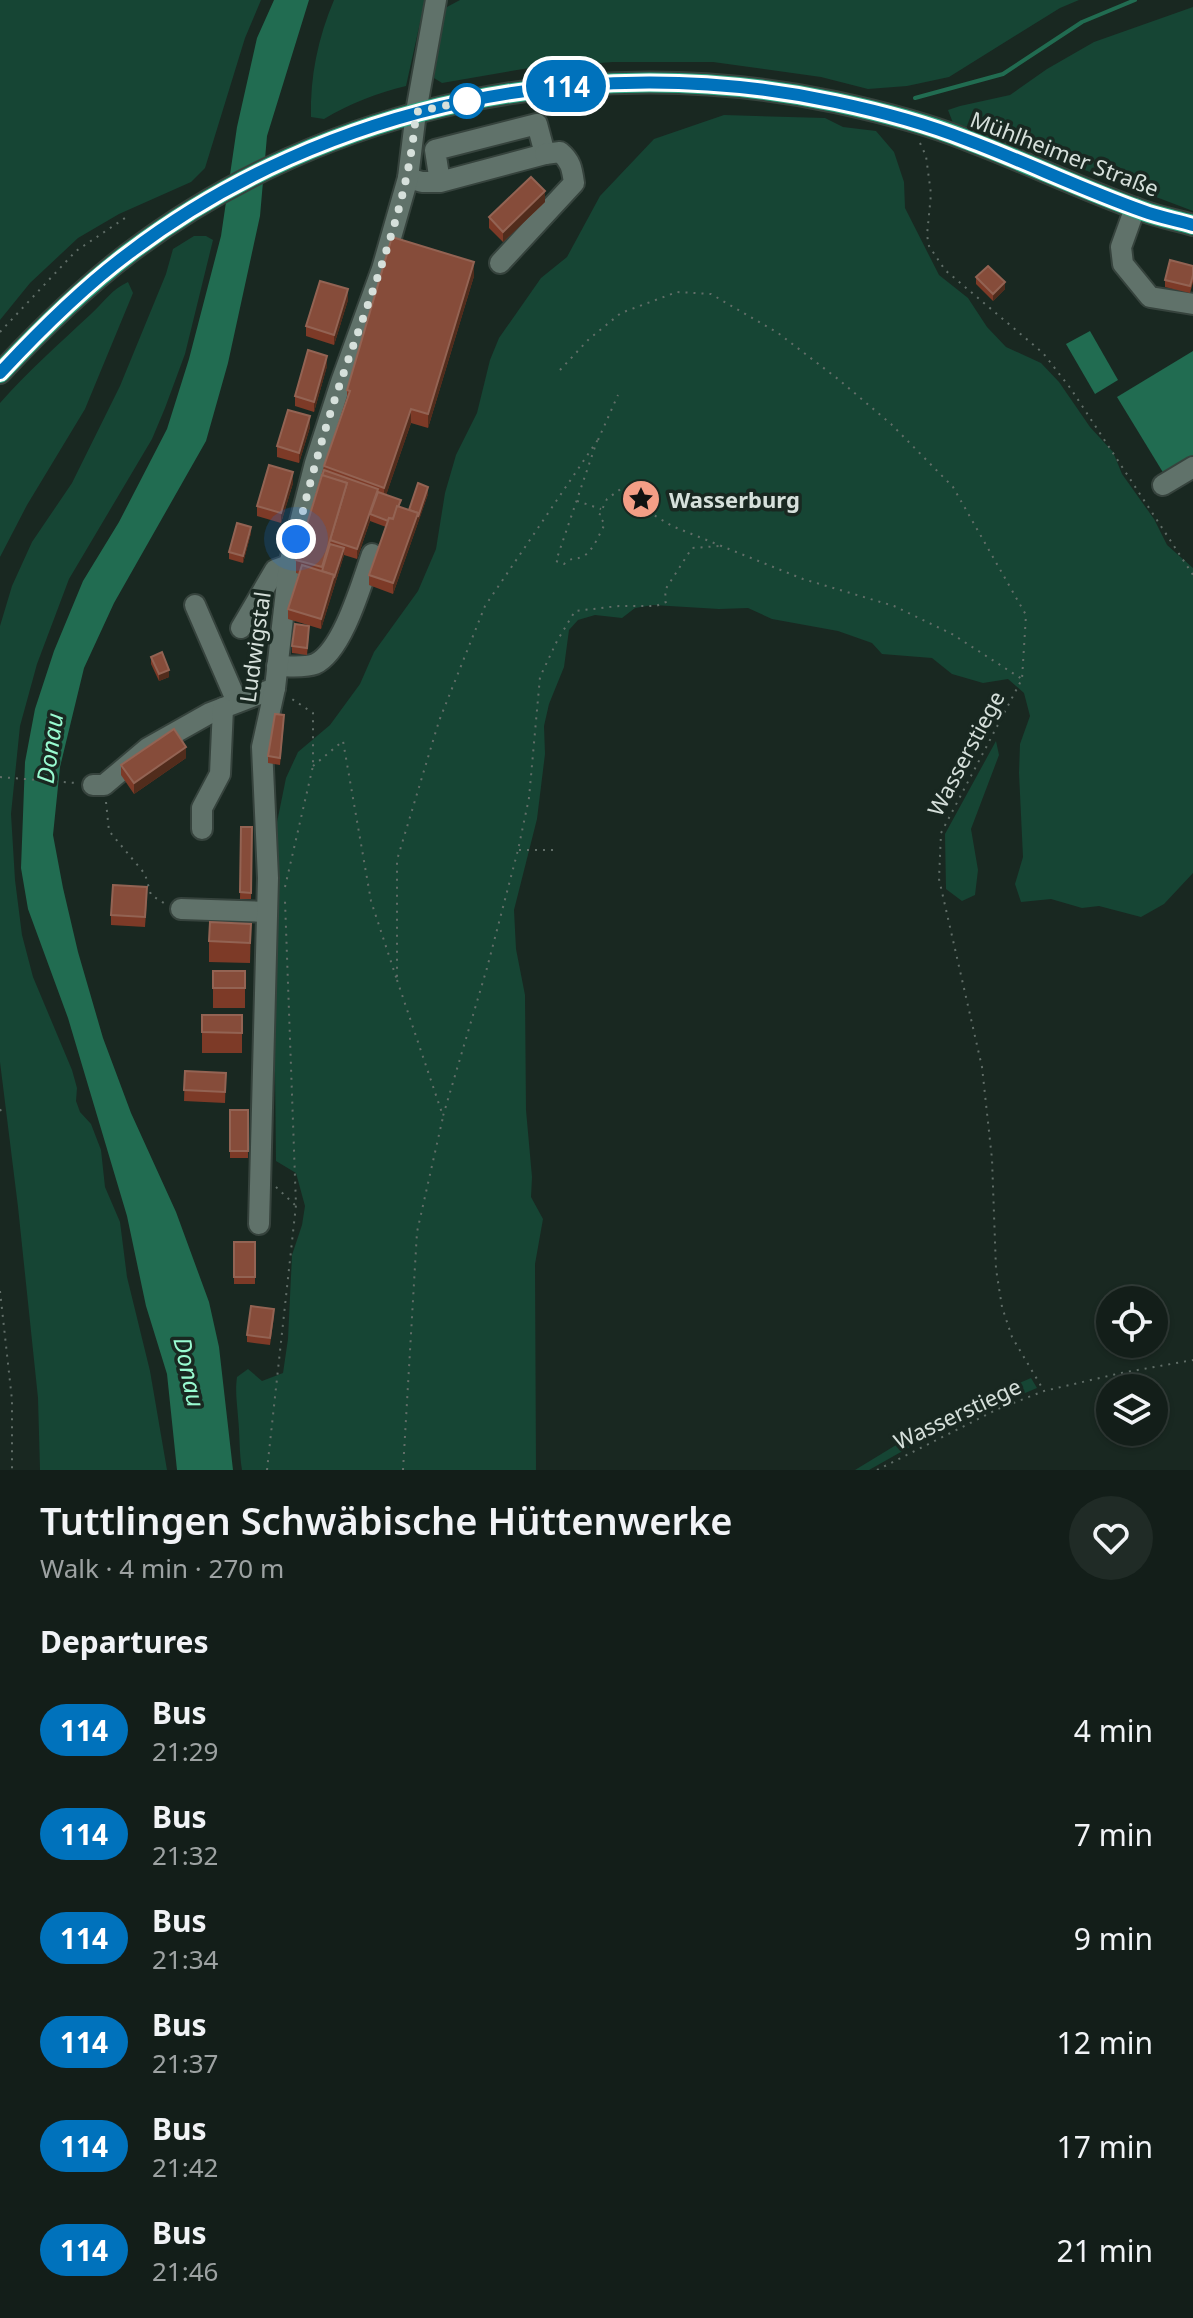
<!DOCTYPE html>
<meta charset="utf-8">
<style>
:root{--surface:#131e19;--page:#202b26;--text:#f1f3f6;--muted:#9da2a2;--line:#323c38}
body{margin:0;font-family:"Noto Sans",sans-serif;background:var(--page);color:var(--text);height:100vh;display:flex;flex-direction:column;font-size:30px;white-space:nowrap}
*{box-sizing:border-box;margin:0}
p{font-size:26px;color:var(--muted)}
.icon{flex:none;width:44px;height:44px;fill:none;stroke:currentColor;stroke-width:2;stroke-linecap:round;stroke-linejoin:round}
.map{position:relative;height:1470px;overflow:hidden}
.details{display:flex;flex-direction:column;background:var(--surface);flex:1}
.details>*{flex:none}
.badge{padding:0 16px;border-radius:26px;font-size:28px;line-height:52px}
.controls{position:absolute;left:1096px;top:1286px;display:grid;gap:16px}
.controls a{display:grid;place-items:center;width:72px;height:72px;border-radius:50%;background:var(--surface);box-shadow:0 2px 6px #0004,0 0 0 2px var(--line);font-size:40px}
.you{position:absolute;width:40px;height:40px;margin:-20px;border:6px solid #fff;border-radius:50%;background:#1a73e8;box-shadow:0 0 0 12px #1a73e833}
.map>.badge{position:absolute;translate:-50% -50%;box-shadow:0 0 0 4px #fff}
h2{padding:0 40px;font-size:30px;line-height:72px}
.round{display:grid;place-items:center;flex:none;width:84px;height:84px;border-radius:42px;background:var(--page)}
.head{display:flex;align-items:center;justify-content:space-between;height:136px;padding:0 40px}
h1{font-size:38px;font-weight:600;line-height:60px}
ul{padding:0;list-style:none}
li{display:flex;align-items:center;gap:24px;height:104px;padding:0 40px}
li div{flex:1}
li b{display:block;font-size:30px}
li em{font-style:normal}
li .badge{min-width:88px;font-weight:700;text-align:center}
.map>svg:first-child{display:block}
.green{fill:#164534}
.water{fill:#216c51}
.lines{fill:none;stroke-linecap:round;stroke-linejoin:round}
.stream{stroke:#216c51;stroke-width:4}
.minor-casing{stroke:#36433d;stroke-width:24}
.major-casing{stroke:#36433d;stroke-width:24}
.path{stroke:#616e68;stroke-width:2;stroke-dasharray:2 6;stroke-linecap:butt}
.minor{stroke:#60726a;stroke-width:20}
.major{stroke:#2aa783;stroke-width:20}
.wall{fill:#7d3a27}
.shaded-wall{fill:#512c1c}
.building{fill:#864c3a;stroke:#936353;stroke-width:2}
.line-casing{stroke:#fff;stroke-width:18}
.line{stroke:#0072bc;stroke-width:12}
.walk{stroke:#d6e0db;stroke-width:8;stroke-dasharray:0 14.4}
.stop-dot{fill:#fff;stroke:#0072bc;stroke-width:4}
.labels{text-anchor:middle;dominant-baseline:central;stroke-width:7;stroke-linejoin:round;paint-order:stroke}
.street-label{font-size:22px;fill:#d6e0db;stroke:#192821}
.poi-label{font-size:22px;font-weight:bold;fill:#d6e0db;stroke:#192821;text-anchor:start}
.water-label{font-size:24px;font-style:italic;fill:#99fbd1;stroke:#192821}
</style>
<div class="map">
<svg width="1193" height="1470" viewBox="0 0 1193 1470">
<rect width="100%" height="100%" fill="#192821"/>
<!-- green -->
<g class="green">
<path d="M0,0H261L245,38L205,168L191,182L119,214L78,238L30,283L0,320Z"/>
<path d="M334,0H425L406,86C377,93 349,104 324,119L311,117C310,76 318,38 334,0Z"/>
<path d="M460,0H1079L1060,8L949,77L907,86L868,89L821,77L713,62H613L529,68L442,83L434,78L445,8Z"/>
<path d="M1193,7V211L982,131L953,123L948,110L960,106L1010,95L1047,69L1094,42Z"/>
<path d="M724,115L825,118L843,127L876,131L894,152L904,182L905,208L939,275L968,298L987,327L1006,347L1041,363L1059,382L1090,427L1113,452L1122,474L1154,519L1167,545L1193,568V873L1164,904L1141,917L1099,906L1082,908L1051,899L1021,902L1015,884L1023,857L1019,773L1020,744L1030,716L1024,693L1008,679L983,683L952,674L932,658L882,654L872,643L838,631L772,619L748,608L719,609L653,605L635,608L622,618L595,615L578,620L569,630L564,667L549,704L544,726L545,754L537,819L514,910L516,949L525,995L526,1110L532,1177L531,1197L543,1219L535,1264L536,1470H242C239,1452 240,1435 238,1417C237,1402 235,1392 237,1377L248,1369L262,1381L283,1373L288,1339L292,1255L302,1225L305,1206L296,1173L276,1161L274,980L278,888L274,837L286,778L298,752L330,725L360,684L374,652L418,591L436,549L445,493L456,455L477,413L490,360L499,338L541,278L567,257L600,196L654,139Z"/>
<path d="M194,236H206L213,240L185,354L165,408L152,439L69,579L37,664L20,726L11,814L15,880L22,935L33,977L72,1070L77,1088L76,1101L80,1112L91,1124L101,1150L105,1187L120,1222L127,1277L150,1371L167,1470H40L38,1398L18,1207L0,1062V626L12,586L32,542L72,483L120,386L166,274L173,249Z"/>
<path d="M128,282L133,293L85,409L27,505L0,557V403C28,371 60,343 91,314C104,302 112,289 128,282Z"/>
<path d="M996,741L999,755L971,829L978,870L975,895L962,901L946,889L945,834Z"/>
<path d="M1031,1378L1037,1388L947,1426L869,1470H855L942,1417Z"/>
</g>
<!-- water -->
<g class="water">
<path d="M274,0H309L267,136L260,216L228,363L206,441L114,603L84,668L60,767L53,835L63,888L78,952L103,1038L131,1113L176,1212L209,1302L219,1347L233,1470H177L167,1374L146,1306L127,1216L68,1018L28,909L21,868L25,762L35,709L54,651L83,581L119,522L167,429L189,359L221,236L237,127L257,38Z"/>
<path d="M1090,331L1118,380L1095,394L1066,344Z"/>
<path d="M1193,351V457L1164,474L1117,397Z"/>
</g>
<g class="lines">
<!-- stream -->
<path class="stream" d="M915,98L1003,74L1082,22L1135,0"/>
<defs>
<g id="minor">
<path d="M408,178L422,182H440L545,154L537,124L435,150L440,182"/>
<path d="M1135,208L1121,247L1123,264L1150,297L1193,304"/>
<path d="M500,263L574,183C572,169 571,161 560,152L545,154"/>
<path d="M1163,485L1193,467"/>
<path d="M195,605L237,702"/>
<path d="M241,628L275,570L289,565"/>
<path d="M277,666C288,666 305,668 315,664C343,651 362,582 372,554"/>
<path d="M93,785H104L148,748L210,713L275,688"/>
<path d="M202,829V808L220,774L223,708"/>
<path d="M181,909L267,912"/>
<path d="M259,1224L268,878L262,747L275,688L289,565L315,463L341,382L382,269L408,178L416,112L436,0"/>
</g>
<path id="major" d="M0,373C40,330 82,289 129,253C328,102 592,50 835,102C877,111 928,124 967,140C1026,162 1083,190 1143,211C1159,217 1176,220 1193,225"/>
</defs>
<!-- minor casing -->
<use href="#minor" class="minor-casing"/>
<!-- major casing -->
<use href="#major" class="major-casing"/>
<!-- path -->
<g class="path">
<path d="M920,143L926,156L931,194L927,235L929,246L945,270L1043,353L1071,389L1193,575"/>
<path d="M0,332L76,251L125,218"/>
<path d="M560,370L589,339L621,313L677,292L711,294L778,333L838,379L891,424L953,487L1026,615L1022,679L941,833L939,879L982,1067L992,1159L996,1269L1002,1307L1012,1337L1044,1391"/>
<path d="M598,440L618,395"/>
<path d="M577,501L601,509"/>
<path d="M313,766L343,741L371,901L397,980V860L439,721L485,606L597,441L556,561L564,564C571,557 574,560 582,557C593,552 599,534 605,524L599,516L607,499L622,488L634,503L672,526L803,579L894,606L952,634L1022,679"/>
<path d="M0,777L76,783"/>
<path d="M106,802L109,831L145,874L151,895L164,903"/>
<path d="M519,850H553"/>
<path d="M285,887L313,766V713L289,697"/>
<path d="M397,980L443,1116L487,968L518,850L529,798L540,677L557,641L575,611L619,606H656L666,602L665,590L692,548L720,546"/>
<path d="M0,1111L2,1108"/>
<path d="M276,1187L295,1205"/>
<path d="M0,1291L12,1400V1470"/>
<path d="M267,1470L296,1205L285,901"/>
<path d="M403,1470L417,1232L443,1117"/>
<path d="M877,1470L998,1409L1044,1391L1121,1373L1193,1360"/>
</g>
<!-- minor -->
<use href="#minor" class="minor"/>
<!-- major -->
<use href="#major" class="major"/>
</g>
<!-- wall -->
<g class="wall">
<path d="M545,202L503,242L489,228V217Z"/>
<path d="M1193,266V282L1190,293L1165,287V280Z"/>
<path d="M474,276L428,428L411,423L386,495L401,507L409,510L428,494L393,594L369,585V575L386,527L370,521L357,559L344,555L321,629L288,619V609L299,574L296,573V560L324,466L347,401V390Z"/>
<path d="M976,277L1005,289L993,301L976,284Z"/>
<path d="M348,300L334,345L306,336V326Z"/>
<path d="M327,366L314,412L295,406V396Z"/>
<path d="M310,427L299,463L277,457V446Z"/>
<path d="M293,483L281,523L257,516V506Z"/>
<path d="M251,533L243,563L229,559V552Z"/>
<path d="M309,633L307,655L292,653V646Z"/>
<path d="M151,657L169,677L159,681L151,664Z"/>
<path d="M284,722L280,765L268,763V756Z"/>
<path d="M186,758L134,794L121,775V765Z"/>
<path d="M241,827H252L251,899H240Z"/>
<path d="M147,898L145,927L111,925V915Z"/>
<path d="M251,924L250,963L209,962V941Z"/>
<rect x="213" y="971" width="32" height="37"/>
<rect x="202" y="1015" width="40" height="38"/>
<path d="M185,1071L226,1073L225,1103L184,1101Z"/>
<rect x="230" y="1110" width="18" height="48"/>
<rect x="234" y="1242" width="21" height="42"/>
<path d="M274,1316L270,1345L247,1342V1335Z"/>
</g>
<!-- shaded-wall -->
<g class="shaded-wall">
<path d="M545,191V202L503,242V232Z"/>
<path d="M474,262V276L428,428V414Z"/>
<path d="M1005,282V289L993,301V294Z"/>
<path d="M348,289V300L334,345V335Z"/>
<path d="M327,356V366L314,412V402Z"/>
<path d="M411,409V423L384,501V488Z"/>
<path d="M310,416V427L299,463V453Z"/>
<path d="M293,472V483L281,523V513Z"/>
<path d="M347,483L330,540V551L322,574V567Z"/>
<path d="M428,487V494L393,594V583Z"/>
<path d="M378,489V499L370,514V521L357,559V549Z"/>
<path d="M251,527V533L243,563V556Z"/>
<path d="M344,548V555L321,629V619Z"/>
<path d="M169,670V677L159,681V674Z"/>
<path d="M186,747V758L134,794V783Z"/>
</g>
<!-- building -->
<g class="building">
<path d="M531,177L545,191L503,232L489,217Z"/>
<path d="M392,237L474,262L428,414L411,409L384,488L324,466L350,391L347,390Z"/>
<path d="M1170,260L1193,266V275L1190,286L1165,280Z"/>
<path d="M988,266L1005,282L993,294L976,277Z"/>
<path d="M320,281L348,289L334,335L306,326Z"/>
<path d="M308,350L327,356L314,402L295,396Z"/>
<path d="M288,410L310,416L299,453L277,446Z"/>
<path d="M269,465L293,472L281,513L257,506Z"/>
<path d="M324,470L378,489L357,549L330,540L347,483L322,476Z"/>
<path d="M322,475L347,483L322,567L296,560Z"/>
<path d="M418,483L428,487L418,517V513L409,510Z"/>
<path d="M378,492L401,500L393,519L389,518L388,521L370,514Z"/>
<path d="M397,506L418,513L393,583L369,575L389,518L393,519Z"/>
<path d="M237,523L251,527L243,556L229,552Z"/>
<path d="M330,544L344,548L334,578V575L322,571Z"/>
<path d="M302,565L334,575L321,619L288,609Z"/>
<path d="M295,624L309,626L307,648L292,646Z"/>
<path d="M162,652L169,670L159,674L151,657Z"/>
<path d="M275,714L284,715L280,758L268,756Z"/>
<path d="M174,729L186,747L134,783L121,765Z"/>
<path d="M241,827H252L251,893L240,892Z"/>
<path d="M113,885L147,887L145,917L111,915Z"/>
<path d="M210,922L251,924L250,943L209,941Z"/>
<rect x="213" y="971" width="32" height="17"/>
<path d="M202,1015H242V1033L202,1032Z"/>
<path d="M185,1071L226,1073L225,1092L184,1090Z"/>
<rect x="230" y="1110" width="18" height="41"/>
<rect x="234" y="1242" width="21" height="35"/>
<path d="M251,1306L274,1309L270,1338L247,1335Z"/>
</g>
<g class="lines">
<defs>
<path id="line" d="M0,373C40,330 82,288 129,253C328,102 592,50 835,102C878,111 926,124 967,140C1026,162 1083,190 1143,211C1159,217 1176,220 1193,225"/>
</defs>
<!-- line casing -->
<use href="#line" class="line-casing"/>
<!-- line -->
<use href="#line" class="line"/>
<!-- walk -->
<path class="walk" d="M296,539C309,486 323,433 341,381C371,292 409,206 416,112L477,99L467,101"/>
</g>
<!-- icons -->
<defs>
<symbol id="sight-disc" viewBox="-11 -11 22 22"><circle r="9.5" fill="#f49e86" stroke="#192821"/><path d="M0-6L1.8-2.2L6-1.7L2.9 1.2L3.7 5.4L0 3.3L-3.7 5.4L-2.9 1.2L-6-1.7L-1.8-2.2Z" fill="#111"/></symbol>
</defs>
<g fill-rule="evenodd">
<use href="#sight-disc" x="619" y="477" width="44" height="44"/>
</g>
<!-- markers -->
<circle class="stop-dot" cx="467" cy="101" r="16"/>
<g class="labels">
<!-- street labels -->
<g class="street-label">
<text transform="translate(1065 153) rotate(21)">Mühlheimer Straße</text>
<text transform="translate(254 647) rotate(-82)">Ludwigstal</text>
<text transform="translate(965 753) rotate(-62)">Wasserstiege</text>
<text transform="translate(957 1413) rotate(-25)">Wasserstiege</text>
</g>
<!-- poi labels -->
<g class="poi-label">
<text x="669" y="499">Wasserburg</text>
</g>
<!-- water labels -->
<g class="water-label">
<text transform="translate(49 748) rotate(-82)">Donau</text>
<text transform="translate(190 1372) rotate(78)">Donau</text>
</g>
</g>
</svg>
<div class="controls">
<a><svg class="icon" aria-label="locate" viewBox="0 0 24 24"><circle cx="12" cy="12" r="6"/><path d="M12 2v4M12 18v4M2 12h4M18 12h4"/></svg></a>
<a><svg class="icon" aria-label="layers" viewBox="0 0 24 24"><path d="M12 4l9 5-9 5-9-5zM3 14l9 5 9-5"/></svg></a>
</div>
<div class="you" style="left:296px;top:539px"></div>
<b class="badge" style="left:566px;top:86px;background:#0072bc;color:#fff">114</b>
</div>
<section class="details">
<div class="head"><div><h1>Tuttlingen Schwäbische Hüttenwerke</h1><p>Walk · 4 min · 270 m</p></div><a class="round"><svg class="icon" aria-label="heart" viewBox="0 0 24 24"><path d="M12 20l-8-8c-3-5 5-10 8-4 3-6 11-1 8 4z"/></svg></a></div>
<h2>Departures</h2>
<ul>
<li><span class="badge" style="background:#0072bc;color:#fff">114</span><div><b>Bus</b><p>21:29</p></div><em>4 min</em></li>
<li><span class="badge" style="background:#0072bc;color:#fff">114</span><div><b>Bus</b><p>21:32</p></div><em>7 min</em></li>
<li><span class="badge" style="background:#0072bc;color:#fff">114</span><div><b>Bus</b><p>21:34</p></div><em>9 min</em></li>
<li><span class="badge" style="background:#0072bc;color:#fff">114</span><div><b>Bus</b><p>21:37</p></div><em>12 min</em></li>
<li><span class="badge" style="background:#0072bc;color:#fff">114</span><div><b>Bus</b><p>21:42</p></div><em>17 min</em></li>
<li><span class="badge" style="background:#0072bc;color:#fff">114</span><div><b>Bus</b><p>21:46</p></div><em>21 min</em></li>
</ul>
</section>
